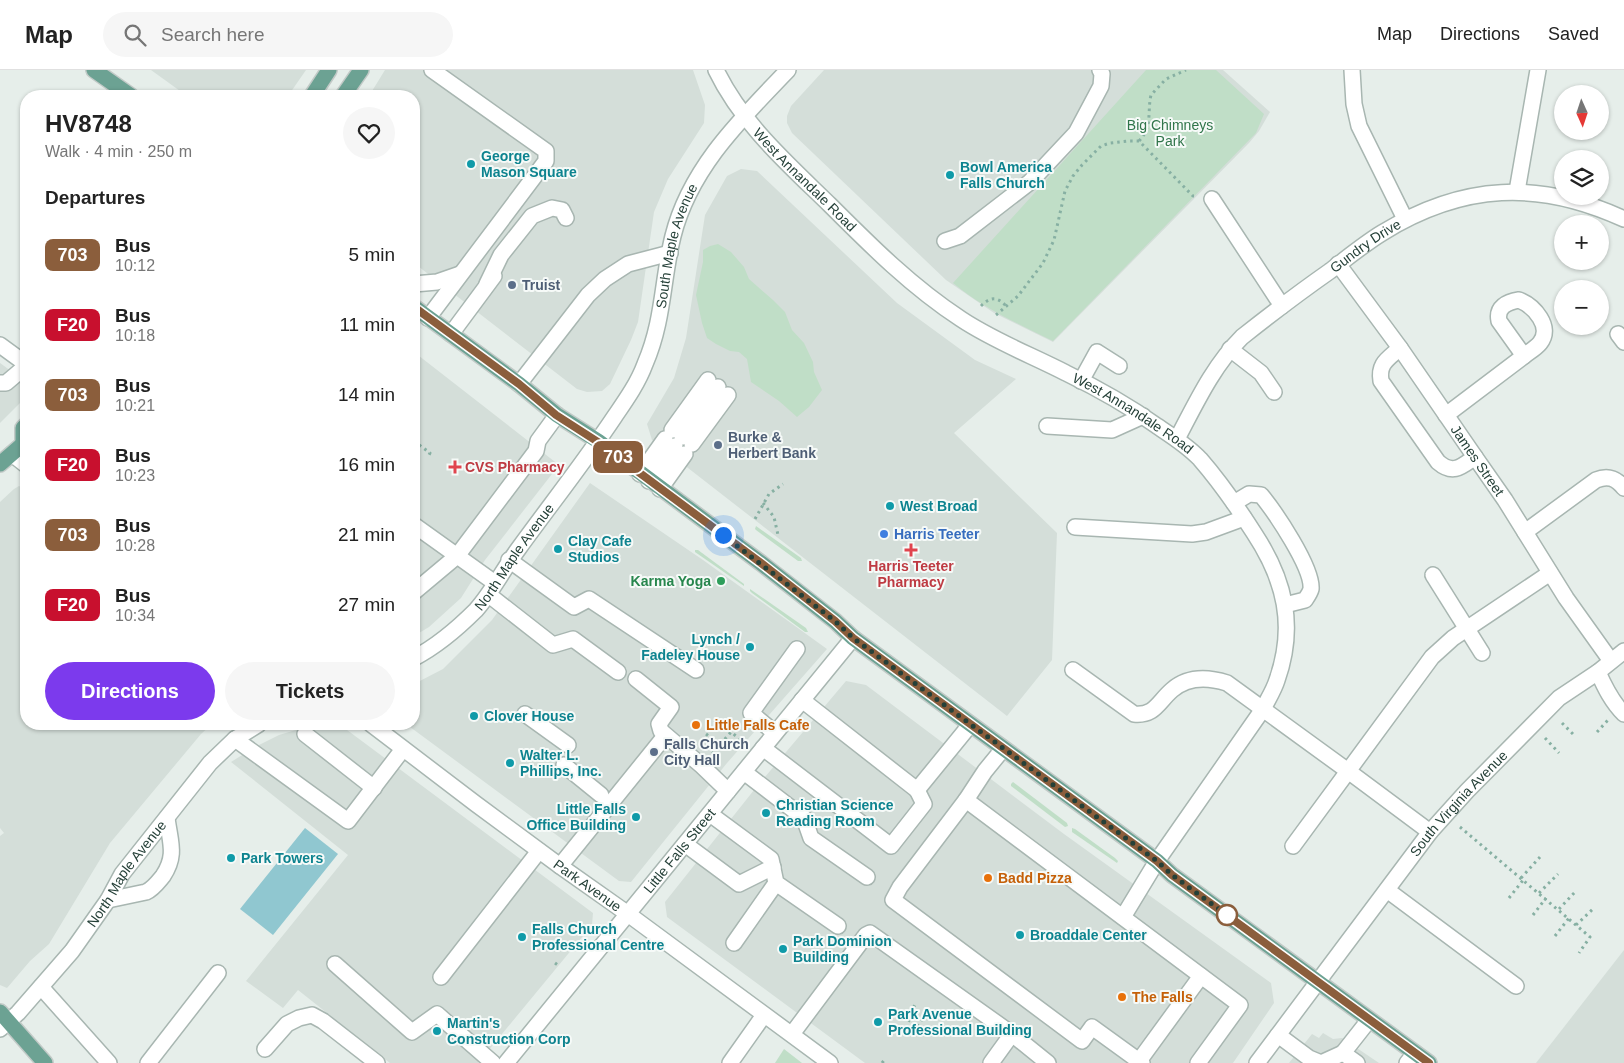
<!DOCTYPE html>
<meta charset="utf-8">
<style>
:root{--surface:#fff;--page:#f6f6f6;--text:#222;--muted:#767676;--line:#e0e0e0;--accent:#7c3aed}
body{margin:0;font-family:Arial,sans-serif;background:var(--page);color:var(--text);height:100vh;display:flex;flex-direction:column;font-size:19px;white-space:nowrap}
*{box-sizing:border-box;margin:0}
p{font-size:16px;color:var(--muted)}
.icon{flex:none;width:28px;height:28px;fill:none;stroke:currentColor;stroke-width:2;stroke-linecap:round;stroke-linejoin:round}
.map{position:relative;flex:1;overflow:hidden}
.sheet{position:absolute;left:20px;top:20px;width:400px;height:640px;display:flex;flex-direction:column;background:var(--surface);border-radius:20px;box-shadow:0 1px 4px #0004}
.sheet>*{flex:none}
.badge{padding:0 10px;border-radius:8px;font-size:18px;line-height:32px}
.needle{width:32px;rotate:177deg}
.fabs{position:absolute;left:1554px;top:15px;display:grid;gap:10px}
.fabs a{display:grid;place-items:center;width:55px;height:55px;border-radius:50%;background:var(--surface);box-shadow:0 1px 4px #0004;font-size:25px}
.you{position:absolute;width:25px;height:25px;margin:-12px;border:4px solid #fff;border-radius:50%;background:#1a73e8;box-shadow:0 0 0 8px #1a73e833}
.map>.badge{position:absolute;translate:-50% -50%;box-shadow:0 0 0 2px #fff}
h2{padding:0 25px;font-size:19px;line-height:45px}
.round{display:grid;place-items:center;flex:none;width:52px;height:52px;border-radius:26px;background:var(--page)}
.overview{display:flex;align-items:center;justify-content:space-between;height:85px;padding:0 25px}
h1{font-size:24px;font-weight:800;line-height:38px}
.cta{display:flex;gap:10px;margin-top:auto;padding:10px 25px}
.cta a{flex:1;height:58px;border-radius:30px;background:var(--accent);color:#fff;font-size:20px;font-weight:800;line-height:58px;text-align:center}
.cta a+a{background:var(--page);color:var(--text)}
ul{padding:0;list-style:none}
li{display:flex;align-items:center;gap:15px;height:70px;padding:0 25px}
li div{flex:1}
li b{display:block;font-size:19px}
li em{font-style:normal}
li .badge{min-width:55px;font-weight:700;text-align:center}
header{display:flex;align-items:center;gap:30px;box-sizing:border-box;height:70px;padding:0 25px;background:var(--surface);border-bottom:1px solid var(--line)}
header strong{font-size:24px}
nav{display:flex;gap:28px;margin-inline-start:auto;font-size:18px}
.search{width:350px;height:45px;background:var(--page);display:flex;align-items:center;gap:12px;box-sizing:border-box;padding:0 18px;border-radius:28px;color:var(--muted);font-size:19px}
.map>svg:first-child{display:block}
.built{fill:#d4ded9}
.green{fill:#c0dec7}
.water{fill:#90c7d0}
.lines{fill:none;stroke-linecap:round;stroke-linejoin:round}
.minor-casing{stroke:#a8b6b1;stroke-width:18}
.major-casing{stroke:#c2cac7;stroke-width:18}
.path{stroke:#87b0a3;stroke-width:3;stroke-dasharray:2.5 4;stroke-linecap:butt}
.minor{stroke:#fff;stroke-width:15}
.major{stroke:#6ca293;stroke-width:15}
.line-casing{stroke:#fff;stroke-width:11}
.line{stroke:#8b5e3c;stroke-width:8}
.walk{stroke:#254038;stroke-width:5;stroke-dasharray:0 9}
.culture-dot{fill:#0f9aa8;stroke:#f6faf8;stroke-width:2}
.service-dot{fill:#5c6f8a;stroke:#f6faf8;stroke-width:2}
.health-dot{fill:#e0444e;stroke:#f6faf8;stroke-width:2}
.shop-dot{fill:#3f7fe0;stroke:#f6faf8;stroke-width:2}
.leisure-dot{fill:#2e9e5b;stroke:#f6faf8;stroke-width:2}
.food-dot{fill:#e8710a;stroke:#f6faf8;stroke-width:2}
.stop-dot{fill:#fff;stroke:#8b5e3c;stroke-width:2.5}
.labels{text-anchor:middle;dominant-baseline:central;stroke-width:4;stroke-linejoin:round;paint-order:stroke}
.park-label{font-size:14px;fill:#30754a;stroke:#f6faf8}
.culture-label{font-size:14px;font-weight:bold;fill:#0d838f;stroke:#f6faf8;text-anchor:start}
.street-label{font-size:14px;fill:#254038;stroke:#f6faf8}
.service-label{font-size:14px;font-weight:bold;fill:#4e5e75;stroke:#f6faf8;text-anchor:start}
.health-label{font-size:14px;font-weight:bold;fill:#be3a42;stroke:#f6faf8;text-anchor:start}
.shop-label{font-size:14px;font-weight:bold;fill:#366cbe;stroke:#f6faf8;text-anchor:start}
.leisure-label{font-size:14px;font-weight:bold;fill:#27864d;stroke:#f6faf8;text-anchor:end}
.food-label{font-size:14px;font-weight:bold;fill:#c56008;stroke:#f6faf8;text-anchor:start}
</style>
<header>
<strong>Map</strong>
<div class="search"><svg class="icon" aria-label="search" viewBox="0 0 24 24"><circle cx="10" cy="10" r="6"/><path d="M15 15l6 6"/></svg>Search here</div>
<nav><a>Map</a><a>Directions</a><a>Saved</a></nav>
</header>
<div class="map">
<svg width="1624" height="993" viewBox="0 0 1624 993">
<rect width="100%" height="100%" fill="#e6eeea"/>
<!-- built -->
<g class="built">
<path d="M151,0H306L288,26H187Z"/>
<path d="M385,0H693L705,35L704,53L668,109L654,142L638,252L631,270L610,314L602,321L587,322L577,319L414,193V26H369Z"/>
<path d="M824,0H1223L1270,42L1259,61L1249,73L1053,272L994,243L946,210L792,63L787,53V46L791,36Z"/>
<path d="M741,99L757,101L897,233L975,290L1016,309L954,363L1057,463L1052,590L1007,646L652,370L647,354L674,308L686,268L705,145L727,106Z"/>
<path d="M414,282L559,395L485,490L461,528L429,557L414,566Z"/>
<path d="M0,293L26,312V327L0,353Z"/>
<path d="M590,413L703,490L827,579L727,693L631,812L619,811L406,654H414V614L443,599L492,550Z"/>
<path d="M19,416L26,419V654H212L201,664L110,773L49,874L30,891L7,918L0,915V766L4,763L0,758V432L14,419Z"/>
<path d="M846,611L866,615L1064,764L1271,913L1274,933L1233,993H865L667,847L665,832L754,720Z"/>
<path d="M316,654H339L593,843L592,855L478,993H390L298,920L283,938L246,911L348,785L231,692L255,677L279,665Z"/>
<path d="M1624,880V993H1536Z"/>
<path d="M1323,963L1333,969L1342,968L1379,993H1289L1312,964L1319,968Z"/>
</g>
<!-- green -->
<g class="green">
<path d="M1146,0H1216L1264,44L1256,63L1053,271C1018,254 983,238 953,213Z"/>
<path d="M718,174L731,182L744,197L749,209L773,230L785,242L792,260L804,273L813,292L814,302L822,320L809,337L797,347L779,331L751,312L747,289L739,282L730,281L716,274L707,268L702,253L696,225L703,192V180L710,176Z"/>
<path d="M756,456L801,488L802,491H798L756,460L755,459Z"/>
<path d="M695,480H698L744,514V516L695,482Z"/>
<path d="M750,519L806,558L808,562H805L752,523L750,521Z"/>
<path d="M1013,712L1067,753L1068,756L1065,757L1011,716V714Z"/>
<path d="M1072,758L1075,759L1115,788L1118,791L1117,793L1072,762Z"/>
<path d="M784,979L802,993H775Z"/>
</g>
<!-- water -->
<path class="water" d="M305,758L338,784L273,865L240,839Z"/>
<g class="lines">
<defs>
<g id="minor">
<path id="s1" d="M716,0C742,54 788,94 830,135C871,176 912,217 961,249C994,271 1031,285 1066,303C1097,318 1129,336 1157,356C1172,366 1188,376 1200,389C1220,412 1238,438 1254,463C1285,510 1296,556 1277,610C1274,620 1268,629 1263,639L1157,791L1123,847"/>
<path d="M1352,0L1354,34L1359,56L1405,149"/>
<path d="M1517,121L1538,0"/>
<path d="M1212,129L1282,236"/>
<path d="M945,171L960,166L1030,112L1076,63L1101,16L1102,4L1100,0"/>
<path id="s2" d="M1338,194L1400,278L1475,387L1505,430L1566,528L1611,591"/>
<path d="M414,214L437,212L460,204"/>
<path d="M487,214L501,185L532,146L552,138L562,140L566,148"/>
<path d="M1519,230C1534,236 1553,257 1540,273C1536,278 1529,282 1524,286L1499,251C1496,237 1507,232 1519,230Z"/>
<path d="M428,248L546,91V81L432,0"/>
<path d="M451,264L494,206"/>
<path d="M1618,264L1624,272"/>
<path d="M0,275L26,294"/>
<path d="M1400,278C1388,289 1378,293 1381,311L1438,392C1453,405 1461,397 1475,387"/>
<path d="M1230,279L1261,303L1274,322"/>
<path d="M1081,311L1097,282L1119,296"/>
<path d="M0,313H6L26,296"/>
<path d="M519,314L588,225L605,209L628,194L670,183"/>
<path d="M1446,345L1524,286"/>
<path d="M1047,356L1112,360L1143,346"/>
<path d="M672,360L708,310"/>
<path d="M682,367L718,317"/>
<path id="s3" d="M1177,369C1196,333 1213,296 1242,267C1271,244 1300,222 1330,201C1347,188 1364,174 1382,163C1463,113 1539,110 1624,149"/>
<path d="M692,374L728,325"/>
<path d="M12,384L26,395"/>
<path d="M640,404L665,369"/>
<path d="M649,411L675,376"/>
<path d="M660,419L685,384"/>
<path d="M1234,433L1249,424L1261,425C1275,442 1313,498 1311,519C1310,523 1307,527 1305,530L1285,535"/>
<path d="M414,455L495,513"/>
<path d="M1075,457L1192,464L1206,462L1244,448"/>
<path d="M1525,462L1596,410C1608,405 1616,408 1624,418"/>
<path d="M509,490L574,537L589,529L696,600"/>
<path d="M1433,505L1482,583"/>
<path d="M414,522L457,486L536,381L538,371L557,345"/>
<path d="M489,525L553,575L573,569L618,602"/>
<path id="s4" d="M414,588C437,576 457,559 476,540C493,521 504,498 519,478C551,434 585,391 615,346C626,330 638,313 645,294C664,250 662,210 673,166C690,98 741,49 788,0"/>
<path d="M1073,600L1134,644C1155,646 1158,632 1172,620C1188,606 1208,607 1227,613L1348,701L1430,762"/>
<path d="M1598,602C1605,618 1612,632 1624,644"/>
<path d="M636,609L671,637L659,654L661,661L702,696L728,721"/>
<path d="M802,630L917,720L970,655"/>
<path d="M525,644L568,675"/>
<path id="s5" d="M371,654L476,734L560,796L628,844L830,993"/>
<path d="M775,663L751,643L797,579"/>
<path d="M305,664L374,718"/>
<path d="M235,669L348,751L403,679"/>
<path d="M763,678L891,776L924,734L917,720"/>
<path d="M564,695L601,725"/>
<path d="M744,702L804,748L811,768L867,807"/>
<path d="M966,730L985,701L1003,679"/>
<path d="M710,744L771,789L776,813L838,856"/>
<path d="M685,774L739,814L773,797"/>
<path d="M1293,776L1432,587L1453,568L1550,503"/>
<path d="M560,796L665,666"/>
<path d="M1387,820L1516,916"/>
<path d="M108,830L146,822C153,819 158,812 163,806C177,785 170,772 167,748"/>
<path d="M734,873L776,813"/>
<path d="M335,894L412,962L437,944L493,993"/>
<path d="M441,907L539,781"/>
<path d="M41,917L109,993"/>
<path id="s6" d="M0,959L18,943L72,881L108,830L122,804L210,693L235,669L259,654"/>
<path d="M792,964L866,865L870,863L1012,964L1048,993"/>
<path d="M1278,965L1309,988L1321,993"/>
<path d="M265,979L287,954L299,948L312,945L323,951L377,993"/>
<path d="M1343,983L1369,950"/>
<path d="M1139,991L1092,957L1082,971L893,830L900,817L966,730L1240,935L1198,993"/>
<path d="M148,993L218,903"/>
<path id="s7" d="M506,993L853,568"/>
<path d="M730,993L764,945"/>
<path d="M991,993L1012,964"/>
<path d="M1142,993L1139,991L1201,906"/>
<path id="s8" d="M1257,993L1430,762L1467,721L1559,628L1598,602L1624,581"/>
<path d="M1321,993L1343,983L1357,993"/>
<path d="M1407,993L1415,983"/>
</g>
<g id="major">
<path d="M94,0L131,26"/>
<path d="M312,26L329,0"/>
<path d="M343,26L361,0"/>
<path d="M414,237L519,314L557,345L598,371L761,493L835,551L853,568L1157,791L1172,805L1429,993"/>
<path d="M23,374V358L26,355"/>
<path d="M0,394L23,374L26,373"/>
<path d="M0,942L45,993"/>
</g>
</defs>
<!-- minor casing -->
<use href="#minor" class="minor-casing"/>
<!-- major casing -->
<use href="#major" class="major-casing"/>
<!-- path -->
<g class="path">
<path d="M1139,71C1153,56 1147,42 1151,25L1166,9L1186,0"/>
<path d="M981,236C990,227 997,226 1006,236"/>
<path d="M996,245L1018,226L1043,193L1054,170L1065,121L1073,106L1082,95L1101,76L1110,73L1128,71H1139L1193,126H1198"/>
<path d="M414,371L430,383L429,385"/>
<path d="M763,433L774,447L778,465"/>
<path d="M755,449L769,424L783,414"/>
<path d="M1562,653L1575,666"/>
<path d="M1597,662L1608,650"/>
<path d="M706,664L720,675"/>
<path d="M1545,668L1559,683"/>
<path d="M712,684L731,662L746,674"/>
<path d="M1460,757L1590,867L1579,883"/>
<path d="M1521,808L1540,787"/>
<path d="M1539,823L1558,804"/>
<path d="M1509,828L1524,809"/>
<path d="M1559,839L1576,821"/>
<path d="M1533,845L1546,828"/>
<path d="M1576,855L1594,838"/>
<path d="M1555,866L1569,848"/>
<path d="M555,893L559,896"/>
<path d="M903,946L920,958"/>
<path d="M906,948L917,932"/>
<path d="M917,956L929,940"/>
<path d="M882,993L886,988"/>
</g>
<!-- minor -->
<use href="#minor" class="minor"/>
<!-- major -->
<use href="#major" class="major"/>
</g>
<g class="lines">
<defs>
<path id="line" d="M414,237L519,314L556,345L598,372L761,493L835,551L853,568L1157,791L1172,805L1429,993"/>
</defs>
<!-- line casing -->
<use href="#line" class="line-casing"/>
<!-- line -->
<use href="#line" class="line"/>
<!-- walk -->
<path class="walk" d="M723,465L835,551L853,568L1157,791L1172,805L1231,848L1227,845"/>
</g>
<!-- markers -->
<g class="culture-dot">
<circle cx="471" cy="94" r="5"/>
<circle cx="950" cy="105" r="5"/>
<circle cx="890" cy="436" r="5"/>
<circle cx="558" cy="479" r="5"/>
<circle cx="750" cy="577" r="5"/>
<circle cx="474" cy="646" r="5"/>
<circle cx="510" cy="693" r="5"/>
<circle cx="766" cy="743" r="5"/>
<circle cx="636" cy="747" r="5"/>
<circle cx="231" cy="788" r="5"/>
<circle cx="1020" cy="865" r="5"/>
<circle cx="522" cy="867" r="5"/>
<circle cx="783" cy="879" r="5"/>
<circle cx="878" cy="952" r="5"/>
<circle cx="437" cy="961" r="5"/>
</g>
<g class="service-dot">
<circle cx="512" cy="215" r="5"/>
<circle cx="718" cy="375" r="5"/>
<circle cx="654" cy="682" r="5"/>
</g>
<g class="health-dot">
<path d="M452.5 389.5h5v5h5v5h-5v5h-5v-5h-5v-5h5z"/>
<path d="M908.5 472.5h5v5h5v5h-5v5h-5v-5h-5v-5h5z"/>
</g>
<circle class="shop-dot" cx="884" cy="464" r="5"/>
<circle class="leisure-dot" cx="721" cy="511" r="5"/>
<g class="food-dot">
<circle cx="696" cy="655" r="5"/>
<circle cx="988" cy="808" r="5"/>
<circle cx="1122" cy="927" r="5"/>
</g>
<circle class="stop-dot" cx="1227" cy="845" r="10"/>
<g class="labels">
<!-- park labels -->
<g class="park-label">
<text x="1170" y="55">Big Chimneys<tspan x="1170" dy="16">Park</tspan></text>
</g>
<!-- culture labels -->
<g class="culture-label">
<text x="481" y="86">George<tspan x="481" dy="16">Mason Square</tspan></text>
<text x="960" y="97">Bowl America<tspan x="960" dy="16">Falls Church</tspan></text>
<text x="900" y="436">West Broad</text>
<text x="568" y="471">Clay Cafe<tspan x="568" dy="16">Studios</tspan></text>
<text x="740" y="569" text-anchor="end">Lynch /<tspan x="740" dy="16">Fadeley House</tspan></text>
<text x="484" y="646">Clover House</text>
<text x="520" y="685">Walter L.<tspan x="520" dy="16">Phillips, Inc.</tspan></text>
<text x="776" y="735">Christian Science<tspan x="776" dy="16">Reading Room</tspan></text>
<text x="626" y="739" text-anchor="end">Little Falls<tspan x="626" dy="16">Office Building</tspan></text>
<text x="241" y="788">Park Towers</text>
<text x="532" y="859">Falls Church<tspan x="532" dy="16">Professional Centre</tspan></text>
<text x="1030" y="865">Broaddale Center</text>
<text x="793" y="871">Park Dominion<tspan x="793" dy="16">Building</tspan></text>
<text x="888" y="944">Park Avenue<tspan x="888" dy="16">Professional Building</tspan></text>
<text x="447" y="953">Martin's<tspan x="447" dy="16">Construction Corp</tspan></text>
</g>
<!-- street labels -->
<g class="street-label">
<text stroke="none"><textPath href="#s1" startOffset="142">West Annandale Road</textPath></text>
<text stroke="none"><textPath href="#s3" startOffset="275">Gundry Drive</textPath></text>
<text stroke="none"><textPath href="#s4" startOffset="500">South Maple Avenue</textPath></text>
<text stroke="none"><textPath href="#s1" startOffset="548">West Annandale Road</textPath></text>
<text stroke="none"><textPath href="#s2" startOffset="241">James Street</textPath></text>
<text stroke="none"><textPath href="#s4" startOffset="144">North Maple Avenue</textPath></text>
<text stroke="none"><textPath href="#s8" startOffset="329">South Virginia Avenue</textPath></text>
<text stroke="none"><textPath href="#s7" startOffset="274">Little Falls Street</textPath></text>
<text stroke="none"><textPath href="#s6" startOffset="201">North Maple Avenue</textPath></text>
<text stroke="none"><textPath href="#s5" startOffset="270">Park Avenue</textPath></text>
</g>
<!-- service labels -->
<g class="service-label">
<text x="522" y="215">Truist</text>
<text x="728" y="367">Burke &amp;<tspan x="728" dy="16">Herbert Bank</tspan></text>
<text x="664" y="674">Falls Church<tspan x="664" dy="16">City Hall</tspan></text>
</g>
<!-- health labels -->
<g class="health-label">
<text x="465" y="397">CVS Pharmacy</text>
<text x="911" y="496" text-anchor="middle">Harris Teeter<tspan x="911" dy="16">Pharmacy</tspan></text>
</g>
<!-- shop labels -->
<g class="shop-label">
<text x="894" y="464">Harris Teeter</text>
</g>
<!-- leisure labels -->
<g class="leisure-label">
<text x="711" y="511">Karma Yoga</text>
</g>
<!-- food labels -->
<g class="food-label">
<text x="706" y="655">Little Falls Cafe</text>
<text x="998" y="808">Badd Pizza</text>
<text x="1132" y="927">The Falls</text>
</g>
</g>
</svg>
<div class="fabs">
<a><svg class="needle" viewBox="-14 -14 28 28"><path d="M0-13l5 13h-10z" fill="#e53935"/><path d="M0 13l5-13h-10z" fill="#767676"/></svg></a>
<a><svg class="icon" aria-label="layers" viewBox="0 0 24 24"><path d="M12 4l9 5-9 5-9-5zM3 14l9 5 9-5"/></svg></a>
<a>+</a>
<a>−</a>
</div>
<div class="you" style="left:723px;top:465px"></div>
<b class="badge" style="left:618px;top:387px;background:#8b5e3c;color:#fff">703</b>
<section class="sheet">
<div class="overview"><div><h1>HV8748</h1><p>Walk · 4 min · 250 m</p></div><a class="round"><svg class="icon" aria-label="heart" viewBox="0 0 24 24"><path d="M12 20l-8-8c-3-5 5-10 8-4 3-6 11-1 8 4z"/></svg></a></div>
<h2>Departures</h2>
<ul>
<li><span class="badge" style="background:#8b5e3c;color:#fff">703</span><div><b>Bus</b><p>10:12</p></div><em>5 min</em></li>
<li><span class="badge" style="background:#c8102e;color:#fff">F20</span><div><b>Bus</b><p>10:18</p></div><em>11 min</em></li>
<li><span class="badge" style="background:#8b5e3c;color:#fff">703</span><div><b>Bus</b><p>10:21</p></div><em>14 min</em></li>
<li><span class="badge" style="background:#c8102e;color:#fff">F20</span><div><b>Bus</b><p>10:23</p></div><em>16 min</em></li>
<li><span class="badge" style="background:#8b5e3c;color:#fff">703</span><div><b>Bus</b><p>10:28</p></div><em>21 min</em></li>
<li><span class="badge" style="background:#c8102e;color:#fff">F20</span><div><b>Bus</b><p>10:34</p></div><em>27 min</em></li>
</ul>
<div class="cta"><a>Directions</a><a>Tickets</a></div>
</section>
</div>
